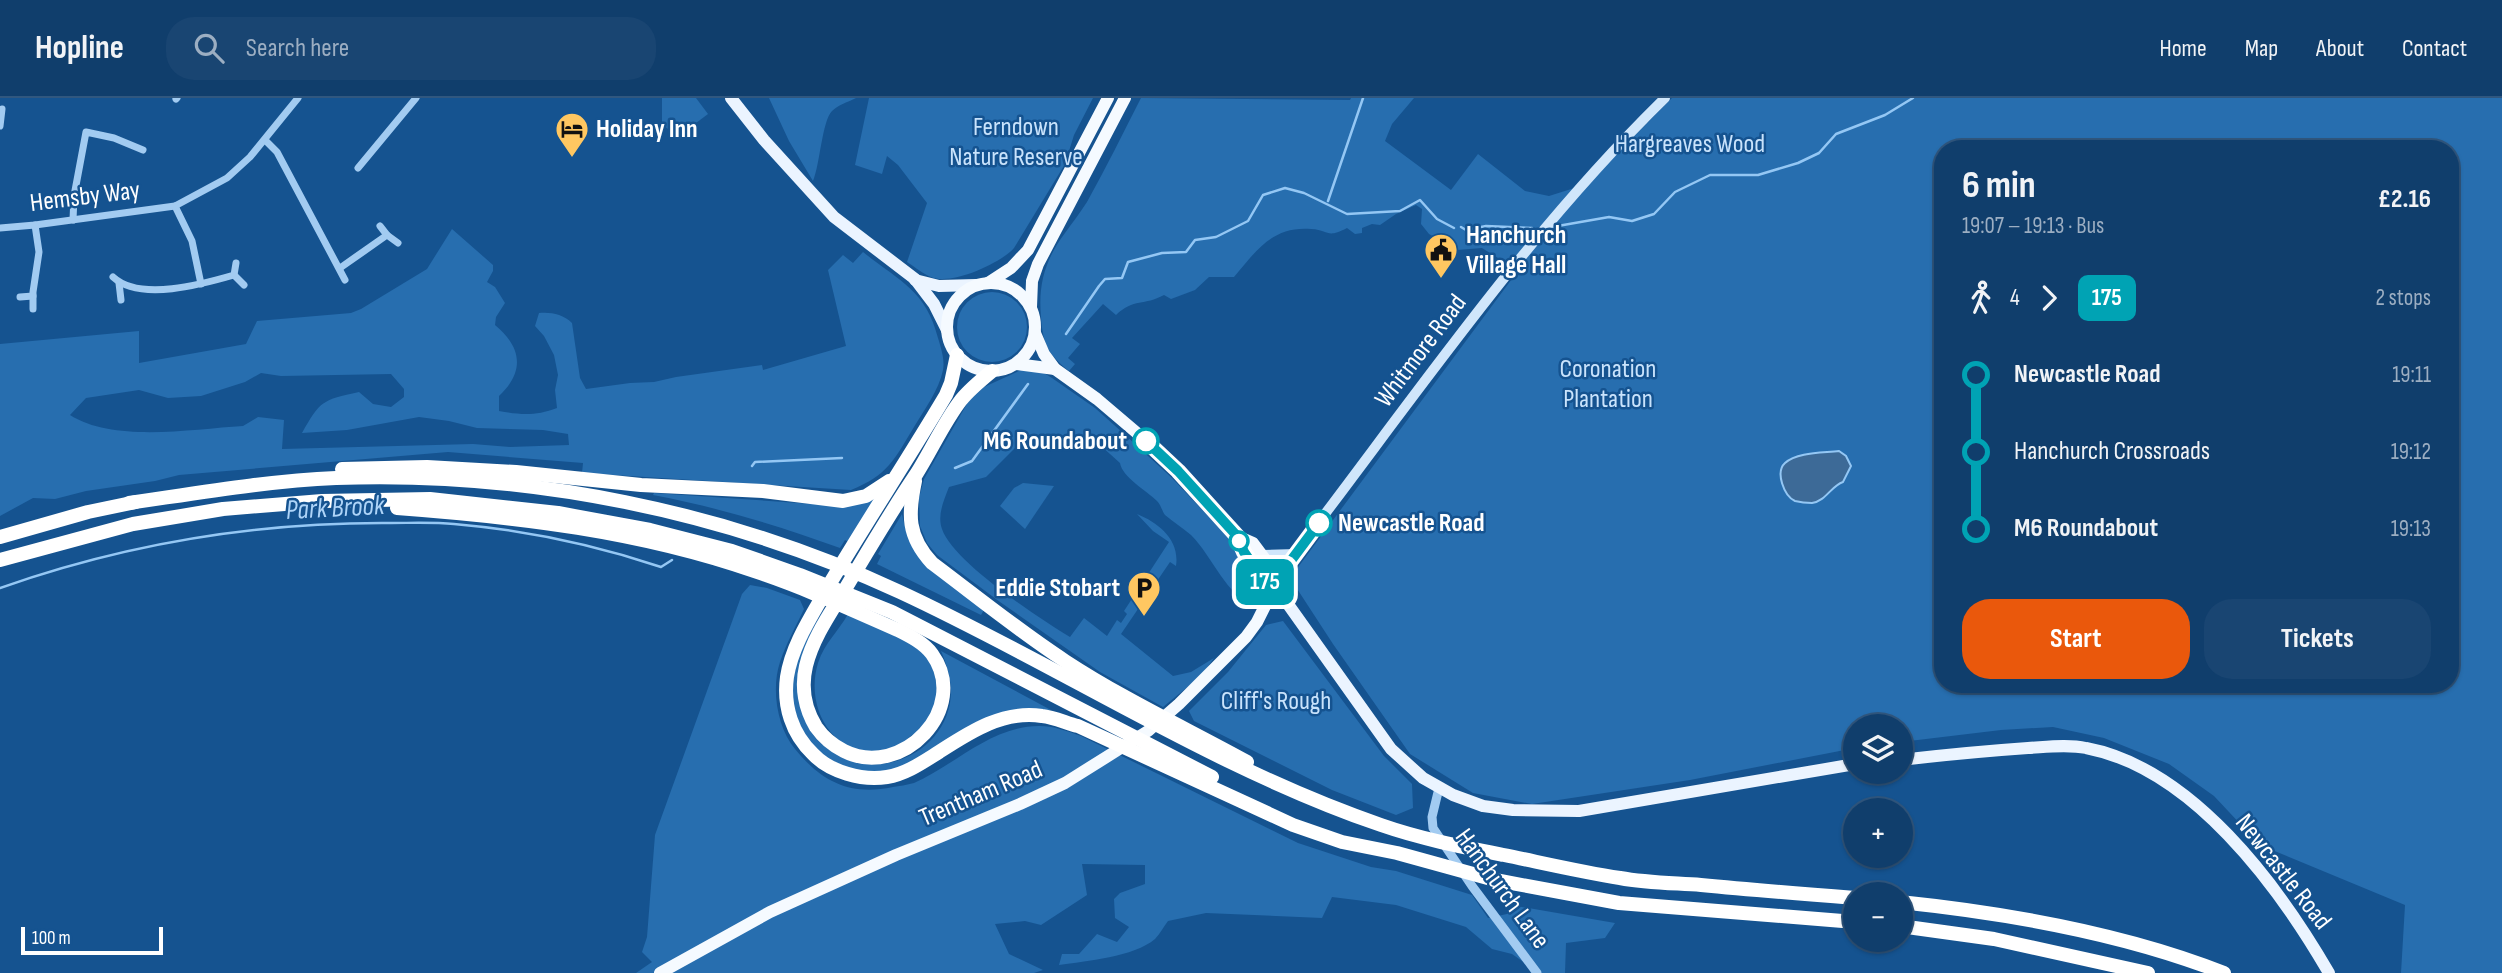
<!DOCTYPE html>
<meta charset="utf-8">
<style>
:root{--surface:#103e6c;--page:#194572;--text:#f1f3f6;--muted:#9caec2;--line:#30577f;--accent:#ea580c}
body{margin:0;font-family:"Sofia Sans Condensed",sans-serif;background:var(--page);color:var(--text);height:100vh;display:flex;flex-direction:column;font-size:26px;white-space:nowrap}
*{box-sizing:border-box;margin:0}
p{font-size:23px;color:var(--muted)}
.icon{flex:none;width:38px;height:38px;fill:none;stroke:currentColor;stroke-width:2;stroke-linecap:round;stroke-linejoin:round}
.map{position:relative;flex:1;overflow:hidden}
.side{position:absolute;left:1934px;top:42px;width:525px;height:553px;display:flex;flex-direction:column;background:var(--surface);border-radius:28px;box-shadow:0 2px 5px #0004,0 0 0 2px var(--line)}
.side>*{flex:none}
.badge{padding:0 14px;border-radius:10px;font-size:24px;line-height:46px}
.tools{position:absolute;left:1843px;top:616px;display:grid;gap:14px}
.tools a{display:grid;place-items:center;width:70px;height:70px;border-radius:50%;background:var(--surface);box-shadow:0 2px 5px #0004,0 0 0 2px var(--line);font-size:35px}
.scale{position:absolute;left:21px;bottom:18px;width:142px;box-sizing:border-box;padding-left:7px;border:4px solid #fff;border-top:0;font-size:19px;line-height:24px;white-space:nowrap;color:#fff;-webkit-text-stroke:5px #155390;paint-order:stroke}
.map>.badge{position:absolute;translate:-50% -50%;box-shadow:0 0 0 4px #fff}
.legs{display:flex;align-items:center;gap:10px;height:77px;padding:0 28px;font-size:23px}
.legs p{margin-inline-start:auto}
.overview{display:flex;align-items:center;justify-content:space-between;height:119px;padding:0 28px}
h1{font-size:38px;font-weight:700;line-height:52px}
.cta{display:flex;gap:14px;margin-top:auto;padding:14px 28px}
.cta a{flex:1;height:80px;border-radius:28px;background:var(--accent);color:#fff;font-size:28px;font-weight:700;line-height:80px;text-align:center}
.cta a+a{background:var(--page);color:var(--text)}
ul{padding:0 28px;list-style:none}
li{display:flex;align-items:center;gap:24px;height:77px;font-size:26px}
li i{display:grid;place-items:center;width:10px;height:100%;margin:0 9px;background:currentColor}
li i::after{content:'';width:18px;height:18px;margin:-9px;border:5px solid;border-radius:50%;background:var(--surface)}
li p{margin-inline-start:auto}
li:first-child i{background:linear-gradient(#0000 50%,currentColor 0)}
li:last-child i{background:linear-gradient(currentColor 50%,#0000 0)}
header{display:flex;align-items:center;gap:42px;box-sizing:border-box;height:98px;padding:0 35px;background:var(--surface);border-bottom:2px solid var(--line)}
header strong{font-size:33px}
nav{display:flex;gap:38px;margin-inline-start:auto;font-size:24px}
.search{width:490px;height:63px;background:var(--page);display:flex;align-items:center;gap:18px;box-sizing:border-box;padding:0 24px;border-radius:28px;color:var(--muted);font-size:26px}
.map>svg:first-child{display:block}
.green{fill:#276eaf;fill-rule:evenodd}
.water{fill:#3d6a97;stroke:#94c7f4;stroke-width:2}
.lines{fill:none;stroke-linecap:round;stroke-linejoin:round}
.stream{stroke:#94c7f4;stroke-width:2.5}
.minor{stroke:#a2cbf1;stroke-width:7}
.tertiary{stroke:#a2cbf1;stroke-width:9}
.secondary{stroke:#d0e6fb;stroke-width:10}
.primary{stroke:#ebf4ff;stroke-width:12}
.trunk{stroke:#f5faff;stroke-width:12}
.motorway{stroke:#fff;stroke-width:14}
.line-1-casing{stroke:#fff;stroke-width:16}
.line-1{stroke:#00a3b4;stroke-width:10}
.stop-1-dot{fill:#fff;stroke:#00a3b4;stroke-width:3.5}
.labels{text-anchor:middle;dominant-baseline:central;stroke-width:5;stroke-linejoin:round;paint-order:stroke}
.park-label{font-size:26px;fill:#c9e3fc;stroke:#155390}
.poi-label{font-size:26px;font-weight:bold;fill:#fff;stroke:#155390;text-anchor:start}
.street-label{font-size:26px;fill:#fff;stroke:#155390}
.stop-label{font-size:26px;font-weight:bold;fill:#fff;stroke:#155390;text-anchor:end}
.water-label{font-size:28px;font-style:italic;fill:#aed4f8;stroke:#155390}
</style>
<header>
<strong>Hopline</strong>
<div class="search"><svg class="icon" aria-label="search" viewBox="0 0 24 24"><circle cx="10" cy="10" r="6"/><path d="M15 15l6 6"/></svg>Search here</div>
<nav><a>Home</a><a>Map</a><a>About</a><a>Contact</a></nav>
</header>
<div class="map">
<svg width="2502" height="875" viewBox="0 0 2502 875">
<rect width="100%" height="100%" fill="#155390"/>
<!-- green -->
<g class="green">
<path d="M662,0H696L708,16L692,28L668,31L662,26Z"/>
<path d="M769,0H856C848,4 838,7 832,13C822,23 820,67 813,83L789,43Z"/>
<path d="M869,0H1093L1074,37L1065,66L1014,150C1001,165 951,188 931,179C923,176 915,169 907,164L927,105L898,67L887,58L882,76L855,67Z"/>
<path d="M1141,0L1350,2L1351,0H1414L1392,26L1385,43L1451,92L1478,56L1525,93L1549,98L1587,86L1672,0H2502V875H2401L2405,807L2260,747L2214,698L2169,666L2104,640L2053,629L2001,632L1901,644L1900,628H1855V650L1690,682L1532,706L1473,695L1410,656L1333,546L1290,480L1523,166L1506,165L1482,150L1457,152L1429,136L1421,126L1422,111L1416,107L1396,116L1380,127L1372,126L1362,130V135L1355,136L1347,130C1326,141 1330,132 1311,131C1272,128 1256,153 1234,179H1209L1195,192L1171,201L1164,197C1144,208 1134,200 1116,217L1103,206L1072,240L1080,246L1068,260L1075,266L1069,273C1048,256 1043,247 1041,219C1038,186 1045,162 1065,135C1072,125 1080,115 1087,104C1106,70 1123,35 1141,0ZM1942,51H2450V586H1942Z"/>
<path d="M452,131L493,167V173L487,184L495,189L505,205L496,219L495,227C522,249 525,274 499,298V313C521,317 536,318 557,310L555,292L558,277L554,257L544,238L535,228L539,215C551,214 563,216 572,225L580,280L586,291L630,285L654,284L676,279L762,267L763,272L846,248L828,172L843,157L853,165L863,154C899,183 926,192 938,240C941,250 945,262 943,272C939,292 924,312 914,329C894,362 888,377 851,392L582,375L583,365L448,354L179,377L155,383L86,393L55,401L33,400L0,418V246L139,233V265L246,246L257,223L351,215L361,211L427,171ZM261,275L281,278L391,276L404,291V299L391,309L373,306L359,294C322,302 320,303 302,335L347,332L419,319L449,323L477,330L543,332L568,336L569,347L510,349L473,346L282,351L284,322L258,319L243,328C192,331 114,345 70,317L86,300L139,292L168,300L201,298L245,284Z"/>
<circle cx="992" cy="229" r="35"/>
<path d="M1021,272L1044,275L1052,280L1095,310L1123,335L1172,380L1227,438L1249,465L1263,495L1255,508C1226,498 1213,459 1191,437C1183,430 1173,424 1165,417C1162,413 1161,407 1157,403C1147,393 1122,379 1120,365L1090,338L1020,345L986,379L949,389C944,402 937,417 942,431C953,464 1039,520 1070,539L1084,520L1107,538L1117,522L1121,525L1127,516L1124,513L1169,444L1153,433L1137,416C1159,425 1180,442 1176,468L1170,464L1121,536L1173,578L1191,574L1214,560L1201,578L1163,609L1100,574L1000,504L937,457L927,445L920,428L919,400L924,381L968,304L984,289Z"/>
<path d="M1023,385L1054,388L1025,431L1000,408L1014,390Z"/>
<path d="M654,395L842,408L875,400L849,444L845,442L840,450C779,428 717,409 653,397Z"/>
<path d="M902,416C912,469 945,482 985,510L981,517L877,466L881,458L878,456Z"/>
<path d="M750,487L767,490L800,502L804,511C796,528 786,546 780,564C771,591 777,629 795,651C822,684 850,698 893,689C899,688 907,687 914,685C955,667 991,628 1039,628C1054,628 1067,633 1081,638L1298,745L1371,769L1396,773L1472,797L1488,820L1507,816L1516,808L1615,825L1605,840L1566,845L1565,875H1539L1512,856L1492,851L1466,829L1396,807L1332,799L1322,820L1206,815L1168,823C1164,828 1160,836 1155,841C1134,859 1086,863 1059,867L1062,856H1079L1097,836L1117,844L1129,829L1115,820L1114,801L1120,795L1145,786V767L1082,766L1087,797L1041,827L1025,823L995,826L1009,856L1043,872L1034,875H636L652,864L642,854L647,839L655,737L742,496Z"/>
<path d="M824,511L829,514C821,528 812,542 806,557C802,568 806,587 807,600C807,609 806,623 810,631C814,640 821,646 828,651C871,685 940,660 950,605C953,586 948,570 941,553L1051,612H1038L899,671C891,672 881,675 873,674C822,672 786,630 794,579C797,554 811,532 824,511Z"/>
<path d="M848,516C873,527 903,536 923,555C934,566 938,585 936,599C934,617 925,628 911,638C906,642 900,648 894,650C839,669 803,614 818,565C825,544 838,534 848,516Z"/>
<path d="M1283,523L1384,658L1412,686L1413,710L1396,717L1332,692L1194,623L1189,613L1228,574L1266,527Z"/>
</g>
<!-- water -->
<path class="water" d="M1839,353L1846,358L1851,368L1843,384C1831,388 1826,403 1812,405C1808,405 1799,404 1795,403C1784,398 1775,374 1785,365C1797,354 1823,355 1839,353Z"/>
<g class="lines">
<!-- stream -->
<g class="stream">
<path d="M1328,103L1363,0"/>
<path d="M1461,129L1466,132L1486,128L1532,130"/>
<path d="M1552,129L1609,119L1632,123L1654,116L1675,94L1710,77H1758L1798,65L1819,55L1836,36L1885,17L1913,0"/>
<path d="M1066,236L1099,188L1105,181L1122,180L1128,164L1162,155L1186,154L1195,142L1216,139L1248,123L1263,97L1285,90L1304,95L1347,116L1400,113L1420,102L1437,121L1454,130"/>
<path d="M752,368L755,364L842,360"/>
<path d="M955,370L972,363L1028,286"/>
<path d="M0,490C125,446 258,424 391,425C412,425 433,424 454,426C524,432 595,447 661,469L672,462"/>
</g>
<!-- minor -->
<g class="minor">
<path d="M176,1L177,0"/>
<path d="M0,28L2,11"/>
<path d="M265,42L277,54L345,182"/>
<path d="M358,70L416,0"/>
<path d="M175,108L192,143L201,186"/>
<path d="M73,122L74,98L86,34L114,40L143,52"/>
<path d="M380,128L387,137"/>
<path d="M0,130L35,127L175,108L227,80L250,59L298,0"/>
<path d="M340,170L387,137L398,145"/>
<path d="M234,177L244,187"/>
<path d="M113,179C140,204 203,186 234,177L236,165"/>
<path d="M119,185L121,202"/>
<path d="M20,199L33,198"/>
<path d="M33,211V194L39,154L35,127"/>
</g>
<!-- tertiary -->
<path class="tertiary" d="M1439,690L1432,719L1433,730L1472,788L1537,875"/>
<!-- secondary -->
<g class="secondary">
<path d="M1262,457L1296,456"/>
<path d="M1279,480L1306,441C1421,290 1529,133 1665,0"/>
</g>
<!-- primary -->
<g class="primary">
<path d="M731,0L764,42L834,119L915,181L934,206L947,232"/>
<path d="M915,182L939,188L976,187"/>
<path d="M1279,480L1280,495L1391,651L1423,680L1453,697L1483,708L1513,712L1579,713L1855,666"/>
<path d="M1900,662C1943,657 1985,653 2028,650C2046,649 2068,646 2086,650C2192,670 2278,787 2329,875"/>
</g>
<!-- trunk -->
<g class="trunk">
<path d="M988,185L1011,170L1028,152L1108,0"/>
<circle cx="991" cy="229" r="44"/>
<path d="M1031,209L1032,183L1038,166L1125,0"/>
<path d="M1035,235L1044,256L1055,271L1097,301L1157,352L1242,443"/>
<path d="M1016,266L1055,271"/>
<path d="M1238,439L1244,454L1273,496"/>
<path d="M660,875L770,814L896,757L1020,706L1065,685L1116,653L1148,633L1179,606L1246,539L1257,524L1279,480L1253,445L1237,438"/>
</g>
<!-- motorway -->
<g class="motorway">
<path d="M957,257L951,285L946,297C908,361 867,423 829,487C813,516 792,546 787,579C783,608 792,636 813,656C830,674 862,683 887,679C906,676 923,664 939,654C970,634 1003,612 1042,618C1054,619 1066,625 1078,628L1293,727L1342,744L1397,755L1495,782L1619,805L1855,824"/>
<path d="M342,371L427,369L516,374L641,387L763,393L843,403L866,398L889,383"/>
<path d="M915,383C908,416 907,438 932,465C976,498 1019,533 1065,563C1123,601 1187,631 1247,664"/>
<path d="M129,405C198,395 267,383 336,380C528,373 726,413 900,494C1062,569 1212,669 1381,727C1421,741 1463,749 1504,757C1543,765 1581,774 1620,780C1647,785 1674,785 1701,787C1753,792 1804,796 1855,800"/>
<path d="M397,410C518,419 639,433 754,473C803,489 850,511 898,532C910,538 924,545 932,556C971,610 902,682 844,653C834,648 823,639 816,629C805,611 801,589 806,568C813,539 832,513 847,488C870,449 892,412 917,375C932,351 944,324 961,302C970,291 981,282 992,273"/>
<path d="M0,439L88,414L136,404"/>
<path d="M0,462L133,426L223,411L322,403L430,401L558,415L650,432L732,453L800,477L892,514L1212,679"/>
<path d="M1900,804C2006,815 2125,836 2224,875"/>
<path d="M1900,828L1994,841L2148,875"/>
</g>
</g>
<g class="lines">
<defs>
<path id="line-1" d="M1146,343L1178,373L1237,438L1244,454L1273,496L1287,468L1319,425"/>
</defs>
<!-- line-1 casing -->
<use href="#line-1" class="line-1-casing"/>
<!-- line-1 -->
<use href="#line-1" class="line-1"/>
</g>
<!-- icons -->
<defs>
<symbol id="hotel-pin" viewBox="-11 -11 22 30"><path d="M0 17L-7.5 6A9.5 9.5 0 1 1 7.5 6Z" fill="#ffc761" stroke="#155390"/><path d="M-6-4.5h1.5V1H6V5H4.5V3h-9V5H-6ZM-4 0a1.8 1.8 0 1 1 3.6 0ZM.5 0V-2.5h3Q6-2.5 6 0Z" fill="#111"/></symbol>
<symbol id="civic-pin" viewBox="-11 -11 22 30"><path d="M0 17L-7.5 6A9.5 9.5 0 1 1 7.5 6Z" fill="#ffc761" stroke="#155390"/><path d="M-.6-6.5H3V-4.5H.6V-3L4-1V1h2V6H-6V1h2V-1L-.6-3ZM-1.2 2.5V6h2.4V2.5Z" fill="#111"/></symbol>
<symbol id="parking-pin" viewBox="-11 -11 22 30"><path d="M0 17L-7.5 6A9.5 9.5 0 1 1 7.5 6Z" fill="#ffc761" stroke="#155390"/><path d="M-3.5-5.5H1a3.5 3.5 0 0 1 0 7H-1V5.5H-3.5ZM-1-3.4V-.6H.8a1.4 1.4 0 0 0 0-2.8Z" fill="#111"/></symbol>
</defs>
<g fill-rule="evenodd">
<use href="#hotel-pin" x="553" y="12" width="38" height="52"/>
<use href="#civic-pin" x="1422" y="133" width="38" height="52"/>
<use href="#parking-pin" x="1125" y="471" width="38" height="52"/>
</g>
<!-- markers -->
<g class="stop-1-dot">
<circle cx="1146" cy="343" r="12"/>
<circle cx="1319" cy="425" r="12"/>
<circle cx="1239" cy="443" r="9"/>
</g>
<g class="labels">
<!-- park labels -->
<g class="park-label">
<text x="1016" y="29">Ferndown<tspan x="1016" dy="30">Nature Reserve</tspan></text>
<text x="1690" y="46">Hargreaves Wood</text>
<text x="1608" y="271">Coronation<tspan x="1608" dy="30">Plantation</tspan></text>
<text x="1276" y="603">Cliff's Rough</text>
</g>
<!-- poi labels -->
<g class="poi-label">
<text x="596" y="31">Holiday Inn</text>
<text x="1466" y="137">Hanchurch<tspan x="1466" dy="30">Village Hall</tspan></text>
<text x="1120" y="490" text-anchor="end">Eddie Stobart</text>
</g>
<!-- street labels -->
<g class="street-label">
<text transform="translate(85 99) rotate(-7)">Hemsby Way</text>
<text transform="translate(1421 253) rotate(-53)">Whitmore Road</text>
<text transform="translate(981 696) rotate(-23)">Trentham Road</text>
<text transform="translate(2283 774) rotate(52)">Newcastle Road</text>
<text transform="translate(1502 791) rotate(54)">Hanchurch Lane</text>
</g>
<!-- stop labels -->
<g class="stop-label">
<text x="1127" y="343">M6 Roundabout</text>
<text x="1338" y="425" text-anchor="start">Newcastle Road</text>
</g>
<!-- water labels -->
<g class="water-label">
<text transform="translate(335 410) rotate(-3)">Park Brook</text>
</g>
</g>
</svg>
<div class="tools">
<a><svg class="icon" aria-label="layers" viewBox="0 0 24 24"><path d="M12 4l9 5-9 5-9-5zM3 14l9 5 9-5"/></svg></a>
<a>+</a>
<a>−</a>
</div>
<div class="scale">100 m</div>
<b class="badge" style="left:1265px;top:484px;background:#00a3b4;color:#fff">175</b>
<section class="side">
<div class="overview"><div><h1>6 min</h1><p>19:07 – 19:13 · Bus</p></div><b>£2.16</b></div>
<div class="legs"><svg class="icon" aria-label="walk" viewBox="0 0 24 24"><circle cx="13" cy="4" r="2"/><path d="M13 8l-2 6 4 7M11 14l-3 7M7 12l3-4h3l4 4"/></svg>4<svg class="icon" aria-label="forward" viewBox="0 0 24 24"><path d="M9 5l7 7-7 7"/></svg><b class="badge" style="background:#00a3b4;color:#fff">175</b><p>2 stops</p></div>
<ul>
<li><i style="color:#00a3b4"></i><b>Newcastle Road</b><p>19:11</p></li>
<li><i style="color:#00a3b4"></i><span>Hanchurch Crossroads</span><p>19:12</p></li>
<li><i style="color:#00a3b4"></i><b>M6 Roundabout</b><p>19:13</p></li>
</ul>
<div class="cta"><a>Start</a><a>Tickets</a></div>
</section>
</div>
